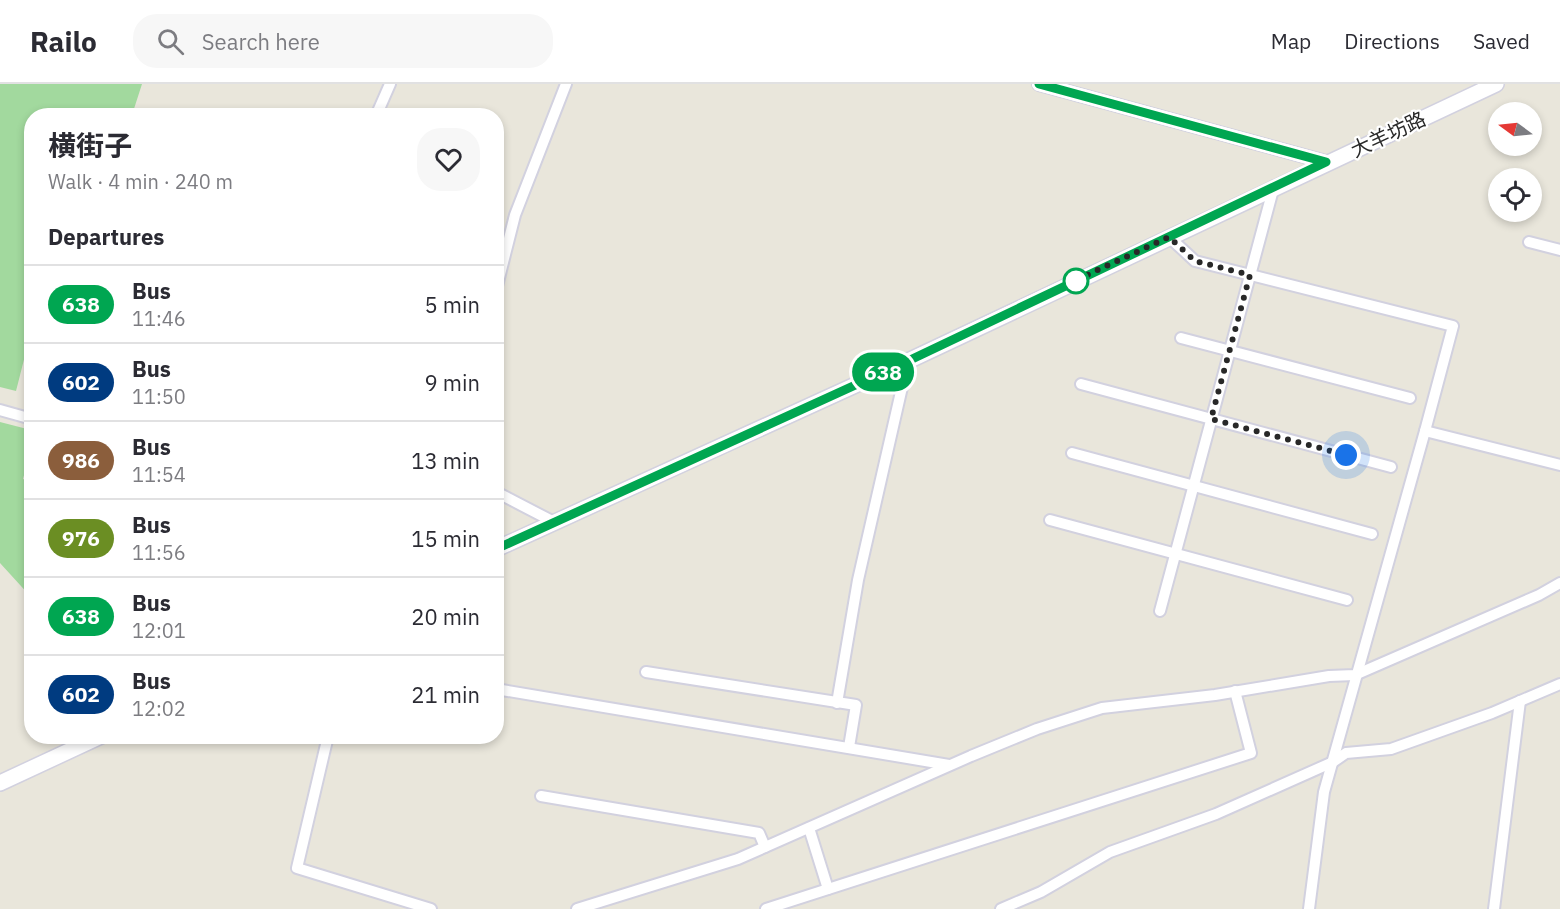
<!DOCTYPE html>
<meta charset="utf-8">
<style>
:root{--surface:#fff;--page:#f7f7f7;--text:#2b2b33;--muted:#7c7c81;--line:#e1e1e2}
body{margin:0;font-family:"IBM Plex Sans","Noto Sans SC",sans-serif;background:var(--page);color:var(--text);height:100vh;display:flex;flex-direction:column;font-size:22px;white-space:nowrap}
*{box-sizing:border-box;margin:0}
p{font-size:20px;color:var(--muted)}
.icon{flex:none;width:33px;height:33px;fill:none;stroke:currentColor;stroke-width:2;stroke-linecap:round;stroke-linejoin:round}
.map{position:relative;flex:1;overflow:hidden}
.details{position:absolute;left:24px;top:24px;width:480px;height:636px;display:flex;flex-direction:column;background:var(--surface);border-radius:24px;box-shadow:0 3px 9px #0003}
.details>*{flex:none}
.badge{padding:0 12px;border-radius:20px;font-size:21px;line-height:39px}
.needle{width:39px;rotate:285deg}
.fabs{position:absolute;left:1488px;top:18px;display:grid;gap:12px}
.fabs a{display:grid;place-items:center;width:54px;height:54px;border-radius:50%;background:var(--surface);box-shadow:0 3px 9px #0003;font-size:30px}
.you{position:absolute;width:30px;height:30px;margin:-15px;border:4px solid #fff;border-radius:50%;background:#1a73e8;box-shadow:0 0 0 9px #1a73e833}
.map>.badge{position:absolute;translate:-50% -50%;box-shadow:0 0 0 3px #fff}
h2{padding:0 24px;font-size:22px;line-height:54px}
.round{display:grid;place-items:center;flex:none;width:63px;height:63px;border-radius:24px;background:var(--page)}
.headline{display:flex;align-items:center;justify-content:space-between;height:102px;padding:0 24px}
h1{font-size:28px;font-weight:700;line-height:45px}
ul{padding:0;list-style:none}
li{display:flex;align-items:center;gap:18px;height:78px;padding:0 24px;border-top:2px solid var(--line)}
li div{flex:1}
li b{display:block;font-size:22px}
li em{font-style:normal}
li .badge{min-width:66px;font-weight:700;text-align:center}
header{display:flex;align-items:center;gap:36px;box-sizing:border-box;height:84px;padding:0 30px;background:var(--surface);border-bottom:2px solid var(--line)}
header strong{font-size:28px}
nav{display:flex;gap:33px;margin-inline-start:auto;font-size:21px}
.search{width:420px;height:54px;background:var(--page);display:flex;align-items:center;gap:15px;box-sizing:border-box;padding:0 21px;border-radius:24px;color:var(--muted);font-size:22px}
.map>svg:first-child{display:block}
.green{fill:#a2d99e}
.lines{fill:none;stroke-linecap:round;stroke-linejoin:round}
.minor-casing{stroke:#d2d1df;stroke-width:14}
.tertiary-casing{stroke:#d2d1df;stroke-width:16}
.secondary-casing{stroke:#d2d1df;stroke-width:18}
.minor{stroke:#fff;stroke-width:10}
.tertiary{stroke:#fff;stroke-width:14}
.secondary{stroke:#fff;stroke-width:15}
.line-casing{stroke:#fff;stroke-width:14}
.line{stroke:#00a651;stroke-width:9}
.walk{stroke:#282828;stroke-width:6;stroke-dasharray:0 10.8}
.stop-dot{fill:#fff;stroke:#00a651;stroke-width:3}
.labels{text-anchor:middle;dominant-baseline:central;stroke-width:4.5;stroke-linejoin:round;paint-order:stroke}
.street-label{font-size:20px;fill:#282828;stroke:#fff}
</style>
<header>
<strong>Railo</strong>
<div class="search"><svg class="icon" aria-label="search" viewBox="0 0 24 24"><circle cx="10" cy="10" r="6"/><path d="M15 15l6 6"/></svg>Search here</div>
<nav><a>Map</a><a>Directions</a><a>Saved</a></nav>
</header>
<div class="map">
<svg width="1560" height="825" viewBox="0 0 1560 825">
<rect width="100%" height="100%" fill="#e9e6db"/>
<!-- green -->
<g class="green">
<path d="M0,0H142L132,31L32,32V244L16,307L0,303Z"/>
<path d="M0,338L31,346V365L23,395L31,398V513L0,479Z"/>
</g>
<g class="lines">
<defs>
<g id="minor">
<path d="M376,32L390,0"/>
<path d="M1169,153L1195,177L1453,242L1425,347L1560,381"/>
<path d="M1529,158L1560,166"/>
<path d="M496,206L515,131L566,0"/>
<path d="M1181,254L1410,314"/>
<path d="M1081,300L1391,383"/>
<path d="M0,326L32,335"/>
<path d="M1072,369L1372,450"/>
<path d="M496,408L554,438"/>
<path d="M1050,436L1347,516"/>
<path d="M1160,527L1274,102"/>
<path d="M646,588L856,621L849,663"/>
<path d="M496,605L949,681"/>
<path d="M837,619L858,496L908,277"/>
<path d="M328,652L297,784L431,825"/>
<path d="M541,712L759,749L765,763"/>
<path d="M809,744L828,805"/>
<path d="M577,825L738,775L971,672L1037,645L1102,624L1215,611L1329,592L1355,591L1539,511L1560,499"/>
<path d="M766,825L1251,669L1235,607"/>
<path d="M1001,825L1041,808L1110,768L1216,730L1333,678L1346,669L1391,665L1492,629L1560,600"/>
<path d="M1309,825L1324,708L1425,347"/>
<path d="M1494,825L1520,617"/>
</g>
<path id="tertiary" d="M1039,0L1326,78"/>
<g id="secondary">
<path d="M496,465L908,277L1496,0"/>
<path d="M0,699L101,652"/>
</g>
</defs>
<!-- minor casing -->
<use href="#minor" class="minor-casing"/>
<!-- tertiary casing -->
<use href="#tertiary" class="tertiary-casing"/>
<!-- secondary casing -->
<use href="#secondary" class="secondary-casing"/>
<!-- minor -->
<use href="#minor" class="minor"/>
<!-- tertiary -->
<use href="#tertiary" class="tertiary"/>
<!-- secondary -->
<use href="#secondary" class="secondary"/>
</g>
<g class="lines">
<defs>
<path id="line" d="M496,465L908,277L1326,78L1039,0"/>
</defs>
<!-- line casing -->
<use href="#line" class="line-casing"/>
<!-- line -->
<use href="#line" class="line"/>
<!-- walk -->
<path class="walk" d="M1076,197L1072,198L1169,153L1195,177L1250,191L1211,335L1346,371"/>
</g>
<!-- markers -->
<circle class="stop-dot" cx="1076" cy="197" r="12"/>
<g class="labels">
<!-- street labels -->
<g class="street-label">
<text transform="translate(1388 50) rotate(-25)">大羊坊路</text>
</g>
</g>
</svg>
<div class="fabs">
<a><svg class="needle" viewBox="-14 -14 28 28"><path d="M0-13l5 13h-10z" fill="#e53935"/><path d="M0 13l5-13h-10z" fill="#7c7c81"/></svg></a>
<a><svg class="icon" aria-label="locate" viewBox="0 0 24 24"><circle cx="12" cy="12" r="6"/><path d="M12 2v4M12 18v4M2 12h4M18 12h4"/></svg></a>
</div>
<div class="you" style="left:1346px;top:371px"></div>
<b class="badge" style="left:883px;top:288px;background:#00a651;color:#fff">638</b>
<section class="details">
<div class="headline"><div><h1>横街子</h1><p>Walk · 4 min · 240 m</p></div><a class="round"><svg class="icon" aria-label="heart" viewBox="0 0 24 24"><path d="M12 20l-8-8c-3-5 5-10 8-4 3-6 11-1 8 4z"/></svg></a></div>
<h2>Departures</h2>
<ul>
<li><span class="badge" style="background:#00a651;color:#fff">638</span><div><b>Bus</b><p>11:46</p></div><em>5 min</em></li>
<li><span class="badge" style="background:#003b80;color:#fff">602</span><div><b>Bus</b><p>11:50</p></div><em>9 min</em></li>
<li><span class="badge" style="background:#8b5e3c;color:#fff">986</span><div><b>Bus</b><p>11:54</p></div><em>13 min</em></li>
<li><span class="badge" style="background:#6b8e23;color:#fff">976</span><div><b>Bus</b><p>11:56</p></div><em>15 min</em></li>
<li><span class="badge" style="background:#00a651;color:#fff">638</span><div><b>Bus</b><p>12:01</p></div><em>20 min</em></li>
<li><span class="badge" style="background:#003b80;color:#fff">602</span><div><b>Bus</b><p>12:02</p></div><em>21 min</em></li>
</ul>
</section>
</div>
